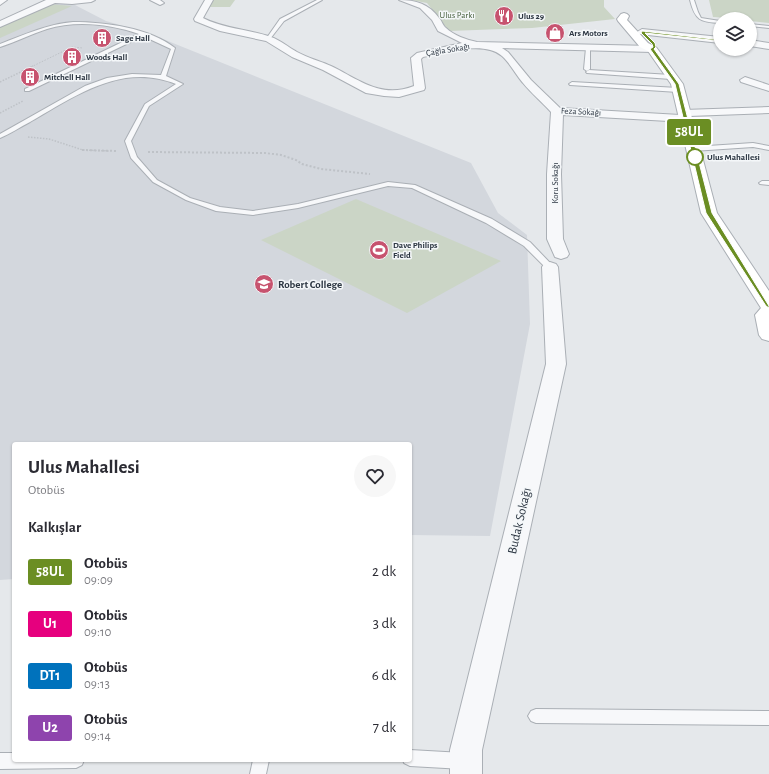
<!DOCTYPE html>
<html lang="tr">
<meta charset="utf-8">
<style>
:root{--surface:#fff;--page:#f7f7f7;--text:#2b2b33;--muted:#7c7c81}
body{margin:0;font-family:"Alegreya Sans",sans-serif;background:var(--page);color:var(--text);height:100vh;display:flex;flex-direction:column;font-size:15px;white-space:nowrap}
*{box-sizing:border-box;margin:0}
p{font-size:13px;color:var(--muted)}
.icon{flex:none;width:22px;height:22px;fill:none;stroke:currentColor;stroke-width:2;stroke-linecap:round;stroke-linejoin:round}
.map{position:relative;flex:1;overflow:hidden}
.side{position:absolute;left:12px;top:442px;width:400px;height:320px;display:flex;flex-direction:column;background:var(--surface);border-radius:4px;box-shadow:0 1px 3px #0004}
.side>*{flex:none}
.badge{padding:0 8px;border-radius:3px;font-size:14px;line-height:26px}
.fabs{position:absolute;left:713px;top:12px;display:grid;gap:8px}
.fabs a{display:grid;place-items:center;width:44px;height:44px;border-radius:50%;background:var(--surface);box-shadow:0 1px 3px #0004;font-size:20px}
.map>.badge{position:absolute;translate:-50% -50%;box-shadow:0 0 0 2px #fff}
h2{padding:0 16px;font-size:15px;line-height:36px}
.round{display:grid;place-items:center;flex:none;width:42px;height:42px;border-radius:21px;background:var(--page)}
.headline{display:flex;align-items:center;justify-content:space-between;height:68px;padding:0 16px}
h1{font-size:19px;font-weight:600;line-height:30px}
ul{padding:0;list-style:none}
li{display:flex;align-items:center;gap:12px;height:52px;padding:0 16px}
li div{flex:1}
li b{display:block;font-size:15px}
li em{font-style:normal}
li .badge{min-width:44px;font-weight:700;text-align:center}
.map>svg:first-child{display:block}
.built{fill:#d3d7dd}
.green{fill:#cbd5c6}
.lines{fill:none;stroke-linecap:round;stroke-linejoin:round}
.service-casing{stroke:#aaafb5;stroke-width:2}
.minor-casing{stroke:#aaafb5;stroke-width:2}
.tertiary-casing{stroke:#aaafb5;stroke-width:2}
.secondary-casing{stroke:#aaafb5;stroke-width:2}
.path-far2{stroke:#bec2c7;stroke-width:1;stroke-dasharray:1.5 1.5;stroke-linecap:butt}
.path-far1{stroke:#bec2c7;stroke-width:1.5;stroke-dasharray:1.5 1.5;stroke-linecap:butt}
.path{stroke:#bec2c7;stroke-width:2;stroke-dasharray:2 2;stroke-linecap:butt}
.service{fill:#f7f8fa;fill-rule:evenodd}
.minor{fill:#f7f8fa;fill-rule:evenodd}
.tertiary{fill:#f7f8fa;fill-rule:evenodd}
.secondary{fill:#fff;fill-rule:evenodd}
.line{fill:#6b8e23;stroke:#fff}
.stop-dot{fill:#fff;stroke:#6b8e23;stroke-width:2}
.labels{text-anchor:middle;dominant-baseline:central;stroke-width:3;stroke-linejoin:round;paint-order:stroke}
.far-park-label{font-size:9px;fill:#455e3b;stroke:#f4f7f9}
.far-poi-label{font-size:9px;font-weight:bold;fill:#2d3743;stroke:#f4f7f9;text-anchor:start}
.far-street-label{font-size:9px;fill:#2d3743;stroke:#f4f7f9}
.far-stop-label{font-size:9px;font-weight:bold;fill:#2d3743;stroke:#f4f7f9;text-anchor:start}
.poi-label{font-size:11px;font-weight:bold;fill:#2d3743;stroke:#f4f7f9;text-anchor:start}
.near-street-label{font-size:13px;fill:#2d3743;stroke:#f4f7f9}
</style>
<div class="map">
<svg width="769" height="774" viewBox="0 0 769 774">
<rect width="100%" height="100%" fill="#e5e8eb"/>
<!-- built -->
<path class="built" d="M48,3L75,5L106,21L148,33L471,163L498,213L527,235L530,324L490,536L410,535V444H14V579L0,580V21Z"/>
<!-- green -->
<g class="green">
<path d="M214,0H235L230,7H208Z"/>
<path d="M411,0H604V7L615,19L532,28L449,31L427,3Z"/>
<path d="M709,0H769V23L750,21V19L713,17Z"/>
<path d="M50,4L72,6L0,38V26Z"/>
<path d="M356,199L501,261L407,313L261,240Z"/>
</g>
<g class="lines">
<defs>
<g id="service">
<path d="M317,0H322L284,21L270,39H266L280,19Z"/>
<path d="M690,0H694L698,12L701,18L720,21V23C700,22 695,20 690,0Z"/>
<path d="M73,22C105,22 150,28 175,48L166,76L183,84L149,106L131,141L137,157L157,180L190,198L220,207L253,211L298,204L388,182L415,185L492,219L530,242L554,267L550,269H547L524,246L486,223L412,188L388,186L298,208L253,215L216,211L186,200L153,182L131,158L125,141L145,104L176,84C122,62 75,96 30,122C20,127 10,134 0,138V134L85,86L107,78L132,74L161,75L171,49L143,36L29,91H25V89L139,34C110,24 76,20 47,29C31,34 16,42 0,47V44C24,35 47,24 73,22Z"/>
<path d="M750,24L769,26V28L750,26Z"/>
<path d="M588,47L590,48V69L587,71L584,69L586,48Z"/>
<path d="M589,70L671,75L674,77L671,79L587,73L586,72Z"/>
<path d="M572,82L678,88L681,90L678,92L570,85L569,84Z"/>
<path d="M753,143L769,146V150L753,147L693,151L690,149L693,147Z"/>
<path d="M762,181H769V185L760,184L759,183Z"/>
<path d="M536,709L769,711V725L536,723L531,721L528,716L531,711Z"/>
<path d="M410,750L463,753L469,756L471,761L469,766L463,769L410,766L404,763L403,760H410Z"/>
<path d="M0,753H14V760H84L82,765L76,768L0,769Z"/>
<path d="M253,760H269L266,774H250Z"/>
</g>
<g id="minor">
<path d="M0,0H7L0,5Z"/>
<path d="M46,0H95L91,2L72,4L55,3L0,27V21Z"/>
<path d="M150,0H160L164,3L160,5Z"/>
<path d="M205,0H213L203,18C224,29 248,29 271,37C280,40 288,47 297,52C308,58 320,61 331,66C360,80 381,99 414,86L411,58L417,53L462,43L438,31L432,20L420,8L399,0C416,0 429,4 439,18C442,21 443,26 446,28C453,35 467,40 477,42L652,46L657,49L652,52L502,48L508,52L531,80L560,108L680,115L678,113L680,111L684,110L769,107V113L689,116L692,119L690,121L686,122L563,115L561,174L563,239L569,254L567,257L561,259L555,257L547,239V174L551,112C542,102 531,93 523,83C516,75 510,63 502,56C484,40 444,53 423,57L421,59L425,88L424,90L399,97L384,96L366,93L323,70L292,57L266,41L220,31L195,21L194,19Z"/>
<path d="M745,77L769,85V91L741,82L740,80Z"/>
<path d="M550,262L556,264L558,267L566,364L482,750V774H450V750L546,364L542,267L544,264Z"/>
</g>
<g id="tertiary">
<path d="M642,29L720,37V43L639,34L637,32Z"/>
<path d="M750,40L769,43V49L750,46Z"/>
</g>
<path id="secondary" d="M624,13L627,14L629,16L627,20L648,43L656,47L683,84L717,213L769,291V341L762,339L759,335L755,315L761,308L701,213L671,84L648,51L640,47L618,21L617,19L621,14Z"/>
</defs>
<!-- service casing -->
<use href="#service" class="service-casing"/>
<!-- minor casing -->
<use href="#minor" class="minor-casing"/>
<!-- tertiary casing -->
<use href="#tertiary" class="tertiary-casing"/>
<!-- secondary casing -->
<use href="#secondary" class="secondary-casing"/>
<!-- path-far2 -->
<path class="path-far2" d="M31,67L72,47L83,48"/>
<!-- path-far1 -->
<g class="path-far1">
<path d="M0,82L33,66"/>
<path d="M0,113L23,101"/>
<path d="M28,137L49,139L83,150L110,151"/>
</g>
<!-- path -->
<g class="path">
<path d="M82,150L117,151"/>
<path d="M148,152L265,153L281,155L296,160L302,164L321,169L370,174"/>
</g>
<!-- service -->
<use href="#service" class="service"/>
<!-- minor -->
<use href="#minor" class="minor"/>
<!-- tertiary -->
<use href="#tertiary" class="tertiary"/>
<!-- secondary -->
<use href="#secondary" class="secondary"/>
</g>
<!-- line -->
<path class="line" d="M642,31L722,40L720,41L645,33L655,43L656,47L654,49L679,84L712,213L769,306V308L766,306L706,213L675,84L650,49L653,47L652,44L641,33Z"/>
<!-- icons -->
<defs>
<symbol id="restaurant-disc" viewBox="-11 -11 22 22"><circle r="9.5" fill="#c7536f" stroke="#f4f7f9"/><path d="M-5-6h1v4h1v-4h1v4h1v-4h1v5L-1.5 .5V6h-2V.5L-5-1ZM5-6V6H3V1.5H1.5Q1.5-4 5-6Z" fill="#fff"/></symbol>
<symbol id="shop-disc" viewBox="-11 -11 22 22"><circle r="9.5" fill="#c7536f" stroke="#f4f7f9"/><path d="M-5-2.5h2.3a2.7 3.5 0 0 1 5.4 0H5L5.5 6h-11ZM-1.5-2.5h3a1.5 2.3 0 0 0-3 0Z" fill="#fff"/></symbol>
<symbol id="building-disc" viewBox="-11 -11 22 22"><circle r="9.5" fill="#c7536f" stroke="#f4f7f9"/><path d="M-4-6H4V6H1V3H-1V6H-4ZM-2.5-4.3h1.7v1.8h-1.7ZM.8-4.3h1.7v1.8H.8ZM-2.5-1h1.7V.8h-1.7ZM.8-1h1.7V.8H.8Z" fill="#fff"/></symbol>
<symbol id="stadium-disc" viewBox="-11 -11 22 22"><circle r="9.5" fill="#c7536f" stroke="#f4f7f9"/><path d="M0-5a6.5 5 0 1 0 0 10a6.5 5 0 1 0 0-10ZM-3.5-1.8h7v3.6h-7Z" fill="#fff"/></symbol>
<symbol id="school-disc" viewBox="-11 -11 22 22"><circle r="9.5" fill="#c7536f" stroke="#f4f7f9"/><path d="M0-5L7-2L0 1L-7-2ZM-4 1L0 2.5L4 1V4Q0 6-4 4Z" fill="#fff"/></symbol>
</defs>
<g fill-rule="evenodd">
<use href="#restaurant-disc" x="493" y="5" width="22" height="22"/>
<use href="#shop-disc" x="544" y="22" width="22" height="22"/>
<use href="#building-disc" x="91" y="27" width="22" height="22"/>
<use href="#building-disc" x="61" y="46" width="22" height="22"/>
<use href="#building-disc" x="19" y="66" width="22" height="22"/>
<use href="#stadium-disc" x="368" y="239" width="22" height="22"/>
<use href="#school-disc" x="253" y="273" width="22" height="22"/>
</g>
<!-- markers -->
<circle class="stop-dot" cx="695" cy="157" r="8"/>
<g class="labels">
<!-- far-park labels -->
<g class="far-park-label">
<text x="457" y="15">Ulus Parkı</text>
</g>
<!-- far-poi labels -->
<g class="far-poi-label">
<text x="518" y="16">Ulus 29</text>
<text x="569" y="33">Ars Motors</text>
<text x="116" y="38">Sage Hall</text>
<text x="86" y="57">Woods Hall</text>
<text x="44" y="77">Mitchell Hall</text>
<text x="393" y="245">Dave Philips<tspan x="393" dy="10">Field</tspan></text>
</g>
<!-- far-street labels -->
<g class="far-street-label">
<text transform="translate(448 50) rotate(-9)">Çağla Sokağı</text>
<text transform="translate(581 112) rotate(3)">Feza Sokağı</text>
<text transform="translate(555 183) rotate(-90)">Koru Sokağı</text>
</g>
<!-- far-stop labels -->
<g class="far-stop-label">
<text x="707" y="157">Ulus Mahallesi</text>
</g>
<!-- poi labels -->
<g class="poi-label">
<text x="278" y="284">Robert College</text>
</g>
<!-- near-street labels -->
<g class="near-street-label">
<text transform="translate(520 521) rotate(-77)">Budak Sokağı</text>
</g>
</g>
</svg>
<div class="fabs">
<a><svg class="icon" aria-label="layers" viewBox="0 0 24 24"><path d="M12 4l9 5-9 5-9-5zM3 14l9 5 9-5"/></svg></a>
</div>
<b class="badge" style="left:689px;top:132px;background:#6b8e23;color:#fff">58UL</b>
<section class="side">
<div class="headline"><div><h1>Ulus Mahallesi</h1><p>Otobüs</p></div><a class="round"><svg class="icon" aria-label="heart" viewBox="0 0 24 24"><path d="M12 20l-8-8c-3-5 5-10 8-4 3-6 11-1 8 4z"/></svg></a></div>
<h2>Kalkışlar</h2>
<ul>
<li><span class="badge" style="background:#6b8e23;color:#fff">58UL</span><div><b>Otobüs</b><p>09:09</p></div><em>2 dk</em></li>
<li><span class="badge" style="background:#e6007e;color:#fff">U1</span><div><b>Otobüs</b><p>09:10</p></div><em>3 dk</em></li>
<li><span class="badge" style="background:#0072bc;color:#fff">DT1</span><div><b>Otobüs</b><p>09:13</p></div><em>6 dk</em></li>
<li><span class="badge" style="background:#8e44ad;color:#fff">U2</span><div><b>Otobüs</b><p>09:14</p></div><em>7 dk</em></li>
</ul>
</section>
</div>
